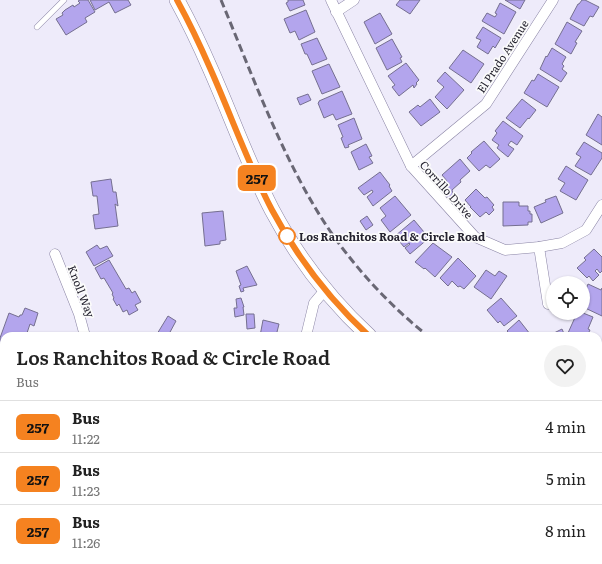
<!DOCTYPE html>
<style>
:root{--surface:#fff;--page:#f2f2f2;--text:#222;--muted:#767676;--line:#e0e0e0}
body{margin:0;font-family:Literata,serif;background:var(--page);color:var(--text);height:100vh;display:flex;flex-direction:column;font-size:15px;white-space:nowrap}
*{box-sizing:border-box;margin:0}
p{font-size:13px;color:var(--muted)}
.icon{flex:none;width:22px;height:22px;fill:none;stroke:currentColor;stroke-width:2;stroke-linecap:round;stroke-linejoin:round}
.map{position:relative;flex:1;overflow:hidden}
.details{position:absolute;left:0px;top:332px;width:602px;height:232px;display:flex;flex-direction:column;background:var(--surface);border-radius:12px 12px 0 0;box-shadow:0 1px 3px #0004}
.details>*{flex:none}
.badge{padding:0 8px;border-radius:6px;font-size:14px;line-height:26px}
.controls{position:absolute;left:546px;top:276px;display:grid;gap:8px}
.controls a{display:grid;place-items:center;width:44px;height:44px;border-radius:50%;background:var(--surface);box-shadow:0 1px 3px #0004;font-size:20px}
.map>.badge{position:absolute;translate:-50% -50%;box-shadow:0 0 0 2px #fff}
.round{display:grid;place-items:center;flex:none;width:42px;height:42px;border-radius:21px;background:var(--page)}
.summary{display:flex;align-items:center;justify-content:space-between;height:68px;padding:0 16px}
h1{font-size:19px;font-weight:600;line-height:30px}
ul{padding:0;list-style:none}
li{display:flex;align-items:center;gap:12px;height:52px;padding:0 16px;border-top:1px solid var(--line)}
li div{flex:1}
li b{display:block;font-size:15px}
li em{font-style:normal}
li .badge{min-width:44px;font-weight:700;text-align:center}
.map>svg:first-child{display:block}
.building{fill:#b3a5ed;stroke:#756f90}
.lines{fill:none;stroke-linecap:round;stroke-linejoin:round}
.lane-casing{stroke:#8983a4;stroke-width:6}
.street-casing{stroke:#8983a4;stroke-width:11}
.secondary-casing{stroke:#8983a4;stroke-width:16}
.lane{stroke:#fff;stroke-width:5}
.street{stroke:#fff;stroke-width:10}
.secondary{stroke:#fff;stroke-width:15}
.rail{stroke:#696774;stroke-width:3;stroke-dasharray:8 4;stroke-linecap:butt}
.line-casing{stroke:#fff;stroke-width:9}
.line{stroke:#f58220;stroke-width:6}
.stop-dot{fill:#fff;stroke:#f58220;stroke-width:2}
.labels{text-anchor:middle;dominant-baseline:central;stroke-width:3.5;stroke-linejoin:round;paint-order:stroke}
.street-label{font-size:11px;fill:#252330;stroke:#fbfbfb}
.stop-label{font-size:11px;font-weight:bold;fill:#252330;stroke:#fbfbfb;text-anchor:start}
</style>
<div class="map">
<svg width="602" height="564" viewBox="0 0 602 564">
<rect width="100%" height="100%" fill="#eeebfa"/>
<!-- building -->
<g class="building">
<path d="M80,0H88L95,12L85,18L87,22L66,35L56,19L63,15L62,13L65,10L73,5L74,7L80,3L78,1Z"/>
<path d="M90,0H128L131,5L115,13L109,2L95,10Z"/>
<path d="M288,0H303L305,5L290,11L286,3L288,2Z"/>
<path d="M400,0H420L410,14L396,5Z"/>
<path d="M505,0H525L520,9Z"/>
<path d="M582,0H585L599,7L593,17L590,16L584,26L570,19L578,4H579Z"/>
<path d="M500,3L516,12L504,34L482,21L487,13L495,17L497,14L495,13Z"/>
<path d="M306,10L315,32L299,40L295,31L290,33L284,19Z"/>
<path d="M380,13L392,34L375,44L364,22Z"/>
<path d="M567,22L582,31L575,42L577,43L571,54L555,44Z"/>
<path d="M483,27L501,38L495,48L493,46L488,54L477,47L481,40L476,38Z"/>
<path d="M317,38L327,59L312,65L307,54H305L301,44Z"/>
<path d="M392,39L402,57L400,58L402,62L387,70L376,48Z"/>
<path d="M552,48L566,57L562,64L564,66L562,69L567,73L561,82L540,69L546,56L547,57Z"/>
<path d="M463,50L484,64L471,83L449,68Z"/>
<path d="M406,63L419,80L416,83L417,84L414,88L413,85L399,96L392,87L395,85L388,76Z"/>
<path d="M329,64L340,87L322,94L312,71Z"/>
<path d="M445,72L464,90L447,109L435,97L444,87L437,81Z"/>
<path d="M538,74L559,87L547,107L524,93L532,80L534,81Z"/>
<path d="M342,91L352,114L336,120L333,114L324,118L318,103L319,102V101Z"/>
<path d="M308,94L311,100L300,105L297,98Z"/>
<path d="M430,99L440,112L421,126L409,112L418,105L420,107Z"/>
<path d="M522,99L536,110L529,119L528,118L520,128L506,118Z"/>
<path d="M598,114L602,117V145L586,135Z"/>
<path d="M354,118L362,139L348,145L349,147L345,148L341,138L343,137L338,125Z"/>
<path d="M503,121L523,136L517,145L511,141L508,145L514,149L508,157L497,148L499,145L492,140L497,133L495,131Z"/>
<path d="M484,141L500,159L490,168L486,165L479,171L467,158L472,153L471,152Z"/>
<path d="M584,142L602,153V158L591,175L575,166L581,157L576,154Z"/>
<path d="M366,144L372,156L369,157L373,163L359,170L351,152Z"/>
<path d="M460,159L470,171L460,180L461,182L452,190L453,194L449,198L447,197L439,188L447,181L442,175Z"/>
<path d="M566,166L588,180L576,200L560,191L565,183L558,179Z"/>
<path d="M380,172L390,185L389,186L392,191L373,206L367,197L373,192L372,190L364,195L358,188Z"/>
<path d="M111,179L113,192H116L118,206L115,204L118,226L95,229L93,215L99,214L97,196H93L91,182Z"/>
<path d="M476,189L485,198L487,197L494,205L492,207L494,210L489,215L486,212L480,217L470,207H471L465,200Z"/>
<path d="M395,196L411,215L390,232L381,220L386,216L380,208Z"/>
<path d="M556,196L563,213L541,223L534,207L546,202L545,200Z"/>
<path d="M503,202H519V206H528V211H530V214H532V222H528V225L503,226Z"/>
<path d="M223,211L226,240L220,241V244L205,246L202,213Z"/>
<path d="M367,216L373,225L366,230L360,221Z"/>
<path d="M414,220L429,238L410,254L405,248L410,244L409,243L404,247L395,236Z"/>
<path d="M433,243L452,257L435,277L425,268L424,269L415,262Z"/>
<path d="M97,245L100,249L107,246L113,256L94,266L86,252Z"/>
<path d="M594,249L602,257V271L600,273L597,269L595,271L599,275L593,281L589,276L587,278L577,268L586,260L584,258Z"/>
<path d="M458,258L476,276L464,289L460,286L458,287L452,281L448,286L440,278Z"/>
<path d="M109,260L126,289L129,288L132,293L135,291L141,302L135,305L138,310L129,315L127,310L123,312L119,304L117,306L113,299L114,298L112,294L113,293L104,278L101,279L95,268Z"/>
<path d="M247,266L257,285L243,288L244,291L241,292L239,286L241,285L236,271Z"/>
<path d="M486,270L495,276L499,271L507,276L491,299L474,287Z"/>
<path d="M588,284L601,290L602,288V316L583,307V290L584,288L586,289Z"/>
<path d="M241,298L244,307H243L244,315L235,317L234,308H237L236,299Z"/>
<path d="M501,298L517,316L504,326L500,321L498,323L487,310Z"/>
<path d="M25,308L38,313L34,326L30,324L26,336H4V350L0,349V338L9,313L19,317L20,315H22Z"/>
<path d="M577,313H583L593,317L588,329L590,330L587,336H575L568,333Z"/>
<path d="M246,314H254L255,328L247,329Z"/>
<path d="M168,316L176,321L169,334L168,333L166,336H159L157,334Z"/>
<path d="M263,320L279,324L276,336H260Z"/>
<path d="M519,320L530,334L531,336H512L507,331Z"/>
<path d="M562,329L565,336H553L552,334Z"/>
</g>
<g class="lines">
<defs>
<g id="lane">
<path d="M37,27L64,0"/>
<path d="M0,533L4,525"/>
</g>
<g id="street">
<path d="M331,0L411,166L475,237L505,250L539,247L562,243L586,230L602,205"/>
<path d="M336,12L354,0"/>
<path d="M411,166L486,104L553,0"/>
<path d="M539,247L548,304"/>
<path d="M55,254L79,314L85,336"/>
<path d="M306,336L314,303L325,290"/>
<path d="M132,560L150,564"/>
<path d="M256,564L257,560"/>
</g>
<g id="secondary">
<path d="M177,0C189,22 200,45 210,68C231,115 248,164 272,210C297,257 330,300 369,336"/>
<path d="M598,459L602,460"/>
</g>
</defs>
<!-- lane casing -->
<use href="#lane" class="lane-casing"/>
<!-- street casing -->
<use href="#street" class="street-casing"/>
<!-- secondary casing -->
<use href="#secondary" class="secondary-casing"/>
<!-- lane -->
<use href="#lane" class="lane"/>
<!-- street -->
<use href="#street" class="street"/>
<!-- secondary -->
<use href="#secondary" class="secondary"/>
<!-- rail -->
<g class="rail">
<path d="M221,0C252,74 282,158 326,225C354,267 389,305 428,336"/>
<path d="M598,421L602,422"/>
</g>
</g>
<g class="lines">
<defs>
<path id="line" d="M177,0C189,22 200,45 210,68C231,115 248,164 272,210C297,257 330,300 369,336"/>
</defs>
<!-- line casing -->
<use href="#line" class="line-casing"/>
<!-- line -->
<use href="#line" class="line"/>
</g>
<!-- markers -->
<circle class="stop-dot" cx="287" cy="236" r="8"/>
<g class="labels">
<!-- street labels -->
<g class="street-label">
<text transform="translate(502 56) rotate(-57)">El Prado Avenue</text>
<text transform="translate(447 189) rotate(48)">Corrillo Drive</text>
<text transform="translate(82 291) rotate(69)">Knoll Way</text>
</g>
<!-- stop labels -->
<g class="stop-label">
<text x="299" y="236">Los Ranchitos Road &amp; Circle Road</text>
</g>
</g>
</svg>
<div class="controls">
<a><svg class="icon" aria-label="locate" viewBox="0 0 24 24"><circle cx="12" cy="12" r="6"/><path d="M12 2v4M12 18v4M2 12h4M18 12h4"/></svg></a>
</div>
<b class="badge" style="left:257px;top:178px;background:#f58220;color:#111">257</b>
<section class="details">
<div class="summary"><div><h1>Los Ranchitos Road &amp; Circle Road</h1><p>Bus</p></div><a class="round"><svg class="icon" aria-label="heart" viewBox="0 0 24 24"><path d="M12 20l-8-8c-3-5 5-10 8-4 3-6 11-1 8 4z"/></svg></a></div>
<ul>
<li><span class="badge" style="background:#f58220;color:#111">257</span><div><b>Bus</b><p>11:22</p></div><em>4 min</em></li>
<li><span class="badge" style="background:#f58220;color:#111">257</span><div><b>Bus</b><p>11:23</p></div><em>5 min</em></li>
<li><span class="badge" style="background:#f58220;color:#111">257</span><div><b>Bus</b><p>11:26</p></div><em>8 min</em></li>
</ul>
</section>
</div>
